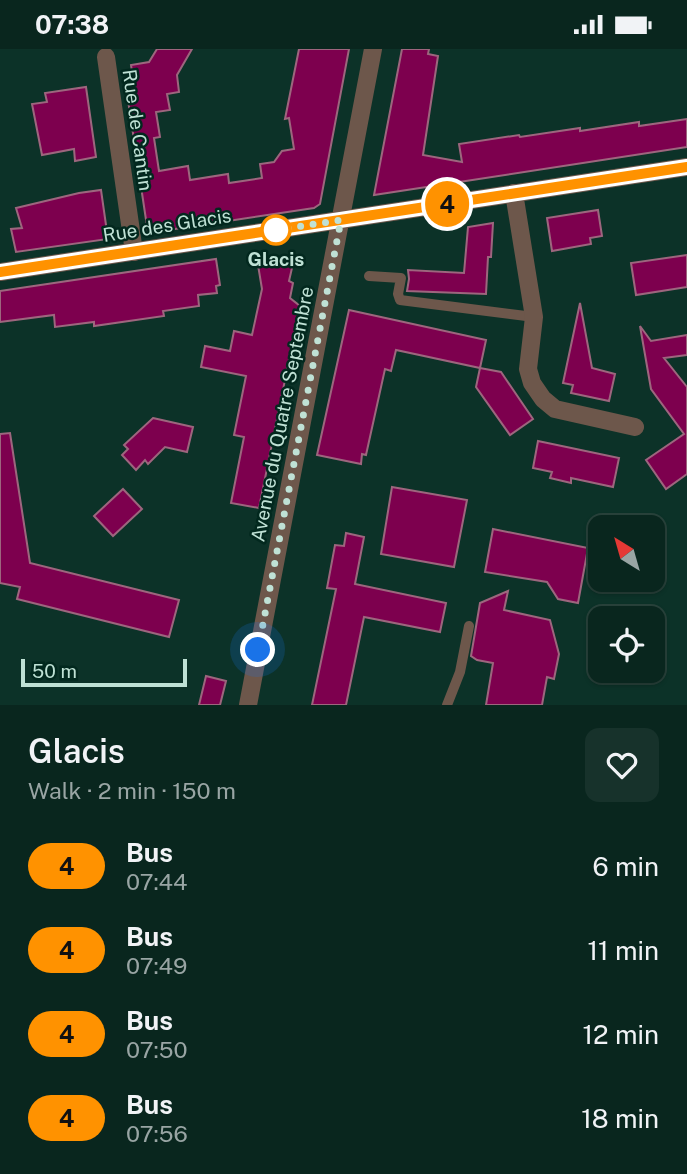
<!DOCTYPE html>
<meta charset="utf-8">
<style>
:root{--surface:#09261e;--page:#17322b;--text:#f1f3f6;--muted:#99a5a4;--line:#29433c}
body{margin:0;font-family:"Public Sans",sans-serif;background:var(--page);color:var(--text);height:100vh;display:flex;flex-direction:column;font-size:26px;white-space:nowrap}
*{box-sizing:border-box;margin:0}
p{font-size:23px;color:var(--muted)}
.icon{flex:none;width:38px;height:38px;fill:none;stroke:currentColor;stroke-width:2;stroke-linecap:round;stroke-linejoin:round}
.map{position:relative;height:656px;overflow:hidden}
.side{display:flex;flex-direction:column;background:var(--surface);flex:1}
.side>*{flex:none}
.badge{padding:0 14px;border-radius:23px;font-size:24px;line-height:46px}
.needle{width:46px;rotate:323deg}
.controls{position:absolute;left:588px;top:466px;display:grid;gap:14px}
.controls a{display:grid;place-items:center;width:77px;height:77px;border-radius:14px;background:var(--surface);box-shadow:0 2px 5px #0004,0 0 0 2px var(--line);font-size:35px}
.scale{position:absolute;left:21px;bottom:18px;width:166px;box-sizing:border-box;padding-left:7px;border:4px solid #bfe1d5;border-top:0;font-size:19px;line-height:24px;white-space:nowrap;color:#bfe1d5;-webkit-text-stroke:5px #02281e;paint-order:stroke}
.you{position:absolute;width:35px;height:35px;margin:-18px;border:5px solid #fff;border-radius:50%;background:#1a73e8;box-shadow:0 0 0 10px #1a73e833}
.map>.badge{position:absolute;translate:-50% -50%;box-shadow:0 0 0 4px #fff}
.round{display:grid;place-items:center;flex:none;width:74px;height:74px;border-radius:14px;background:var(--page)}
.summary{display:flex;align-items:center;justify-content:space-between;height:119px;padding:0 28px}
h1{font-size:33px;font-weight:600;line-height:52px}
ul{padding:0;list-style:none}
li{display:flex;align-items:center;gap:21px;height:84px;padding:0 28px}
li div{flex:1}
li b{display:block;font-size:26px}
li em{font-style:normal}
li .badge{min-width:77px;font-weight:700;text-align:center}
.status{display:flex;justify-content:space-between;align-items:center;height:49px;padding:0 35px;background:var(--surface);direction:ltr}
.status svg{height:19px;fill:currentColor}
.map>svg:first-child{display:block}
.building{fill:#7d004e;stroke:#9d667e;stroke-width:2}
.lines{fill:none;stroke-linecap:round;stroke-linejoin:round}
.service{stroke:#6d574b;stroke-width:10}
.minor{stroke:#6d574b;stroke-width:18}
.line-casing{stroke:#fff;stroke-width:16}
.line{stroke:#ff9200;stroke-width:10}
.walk{stroke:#bfe1d5;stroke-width:7;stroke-dasharray:0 12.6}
.stop-dot{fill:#fff;stroke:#ff9200;stroke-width:3.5}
.labels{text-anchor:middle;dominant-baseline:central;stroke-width:5;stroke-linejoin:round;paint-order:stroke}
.street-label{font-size:19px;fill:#bfe1d5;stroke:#02281e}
.stop-label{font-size:19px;font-weight:bold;fill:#bfe1d5;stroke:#02281e}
</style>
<div class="status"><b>07:38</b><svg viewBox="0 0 49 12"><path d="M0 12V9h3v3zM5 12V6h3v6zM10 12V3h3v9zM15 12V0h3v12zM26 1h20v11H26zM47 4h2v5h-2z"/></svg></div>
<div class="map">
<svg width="687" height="656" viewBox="0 0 687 656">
<rect width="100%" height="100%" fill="#0c3228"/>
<!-- building -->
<g class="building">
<path d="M157,0H192L177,26L179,43L167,45L170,61L156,63L160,88L154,89L159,122L188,117L190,131L228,125L229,134L262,129L260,115L274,113L282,102L294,100L289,69L285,70L299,0H349L320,155L314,159L148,184L128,51L136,50L131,16L149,13Z"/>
<path d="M402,0H429L428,5L438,7L423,106L462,113L459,95L519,86L520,88L580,79V82L639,73V77L687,70V98L374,146Z"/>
<path d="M86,38L96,108L75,112L74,100L42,106L32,55L47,53L45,44Z"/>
<path d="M101,141L108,190L16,203L11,180L22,179L16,159L79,144Z"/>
<path d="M598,161L602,187L590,189L591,195L552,202L547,169Z"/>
<path d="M493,174L491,208H488L486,245L407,242L409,230L408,221L464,224L468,178Z"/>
<path d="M687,206V238L636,246L631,214Z"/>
<path d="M216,210L220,236L216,237L217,244L198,246L199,257L163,262L164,267L94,277V273L55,278L54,266L0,273V242Z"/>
<path d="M287,211L292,219L289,232L293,234L290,249L300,257L259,459L231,454L244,388L234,386L246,327L201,318L205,297L230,302L234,282L252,286L262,240L258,216Z"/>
<path d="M580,254L592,319L615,325L609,352L571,344L573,336L563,334Z"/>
<path d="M349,261L486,291L480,319L396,301L391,322L385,320L366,406L362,405L361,415L317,406Z"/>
<path d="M640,277L651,292L687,286V306L664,309L687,338V425L666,440L646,411L684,385L651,340Z"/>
<path d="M480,319L501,323L533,370L510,386L476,338Z"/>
<path d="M153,369L193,378L187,403L165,398L148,415L145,411L136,421L122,406L128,400L124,396Z"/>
<path d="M10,384L30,514L179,551L169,588L17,550L20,538L0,534V385Z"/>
<path d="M538,392L619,409L613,438L571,429V434L550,429L552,423L533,419Z"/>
<path d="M392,438L467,451L454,518L381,505Z"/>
<path d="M123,440L142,460L113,487L94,467Z"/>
<path d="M493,480L588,499L578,554L558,550L547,533L485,523Z"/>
<path d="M346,484L364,488L355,535L446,554L440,583L364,568L346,656H312L336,540L327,539L335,496L344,497Z"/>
<path d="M508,542L504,561L550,571L559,605L554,630L547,628L542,656H486L493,614L477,611L471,607L480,554Z"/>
<path d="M206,627L226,632L220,656H199Z"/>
</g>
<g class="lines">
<!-- service -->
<g class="service">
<path d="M369,227L401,229L398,245L400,251L534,268"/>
<path d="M447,656L460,623L469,577"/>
</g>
<!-- minor -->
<g class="minor">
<path d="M106,8L134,203"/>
<path d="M514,144L534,268L528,320L532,334L543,350L555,360L635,378"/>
<path d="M0,223L687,118"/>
<path d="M248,656L373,0"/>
</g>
</g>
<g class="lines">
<defs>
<path id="line" d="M0,223L687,118"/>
</defs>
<!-- line casing -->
<use href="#line" class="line-casing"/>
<!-- line -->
<use href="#line" class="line"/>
<!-- walk -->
<path class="walk" d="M258,601L341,171L276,181"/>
</g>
<!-- markers -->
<circle class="stop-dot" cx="276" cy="181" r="14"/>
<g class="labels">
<!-- street labels -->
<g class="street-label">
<text transform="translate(138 81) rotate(82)">Rue de Cantin</text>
<text transform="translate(167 176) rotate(-9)">Rue des Glacis</text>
<text transform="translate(282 365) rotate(-79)">Avenue du Quatre Septembre</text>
</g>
<!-- stop labels -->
<g class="stop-label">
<text x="276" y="210">Glacis</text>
</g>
</g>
</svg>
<div class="controls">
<a><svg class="needle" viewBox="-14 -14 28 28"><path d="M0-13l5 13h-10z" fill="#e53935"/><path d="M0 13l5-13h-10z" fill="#99a5a4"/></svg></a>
<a><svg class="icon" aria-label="locate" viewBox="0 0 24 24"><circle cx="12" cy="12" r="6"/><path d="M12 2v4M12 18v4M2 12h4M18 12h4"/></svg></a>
</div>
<div class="scale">50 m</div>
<div class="you" style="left:258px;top:601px"></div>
<b class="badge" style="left:447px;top:155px;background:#ff9200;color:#111">4</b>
</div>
<section class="side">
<div class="summary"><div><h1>Glacis</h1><p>Walk · 2 min · 150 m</p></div><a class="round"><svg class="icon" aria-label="heart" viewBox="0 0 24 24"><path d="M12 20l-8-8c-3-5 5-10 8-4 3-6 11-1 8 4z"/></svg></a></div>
<ul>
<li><span class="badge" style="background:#ff9200;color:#111">4</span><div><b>Bus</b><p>07:44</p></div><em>6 min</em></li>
<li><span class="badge" style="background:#ff9200;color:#111">4</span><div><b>Bus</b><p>07:49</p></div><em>11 min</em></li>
<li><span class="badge" style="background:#ff9200;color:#111">4</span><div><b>Bus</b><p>07:50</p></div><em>12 min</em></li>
<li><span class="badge" style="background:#ff9200;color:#111">4</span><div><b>Bus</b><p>07:56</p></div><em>18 min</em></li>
</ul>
</section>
